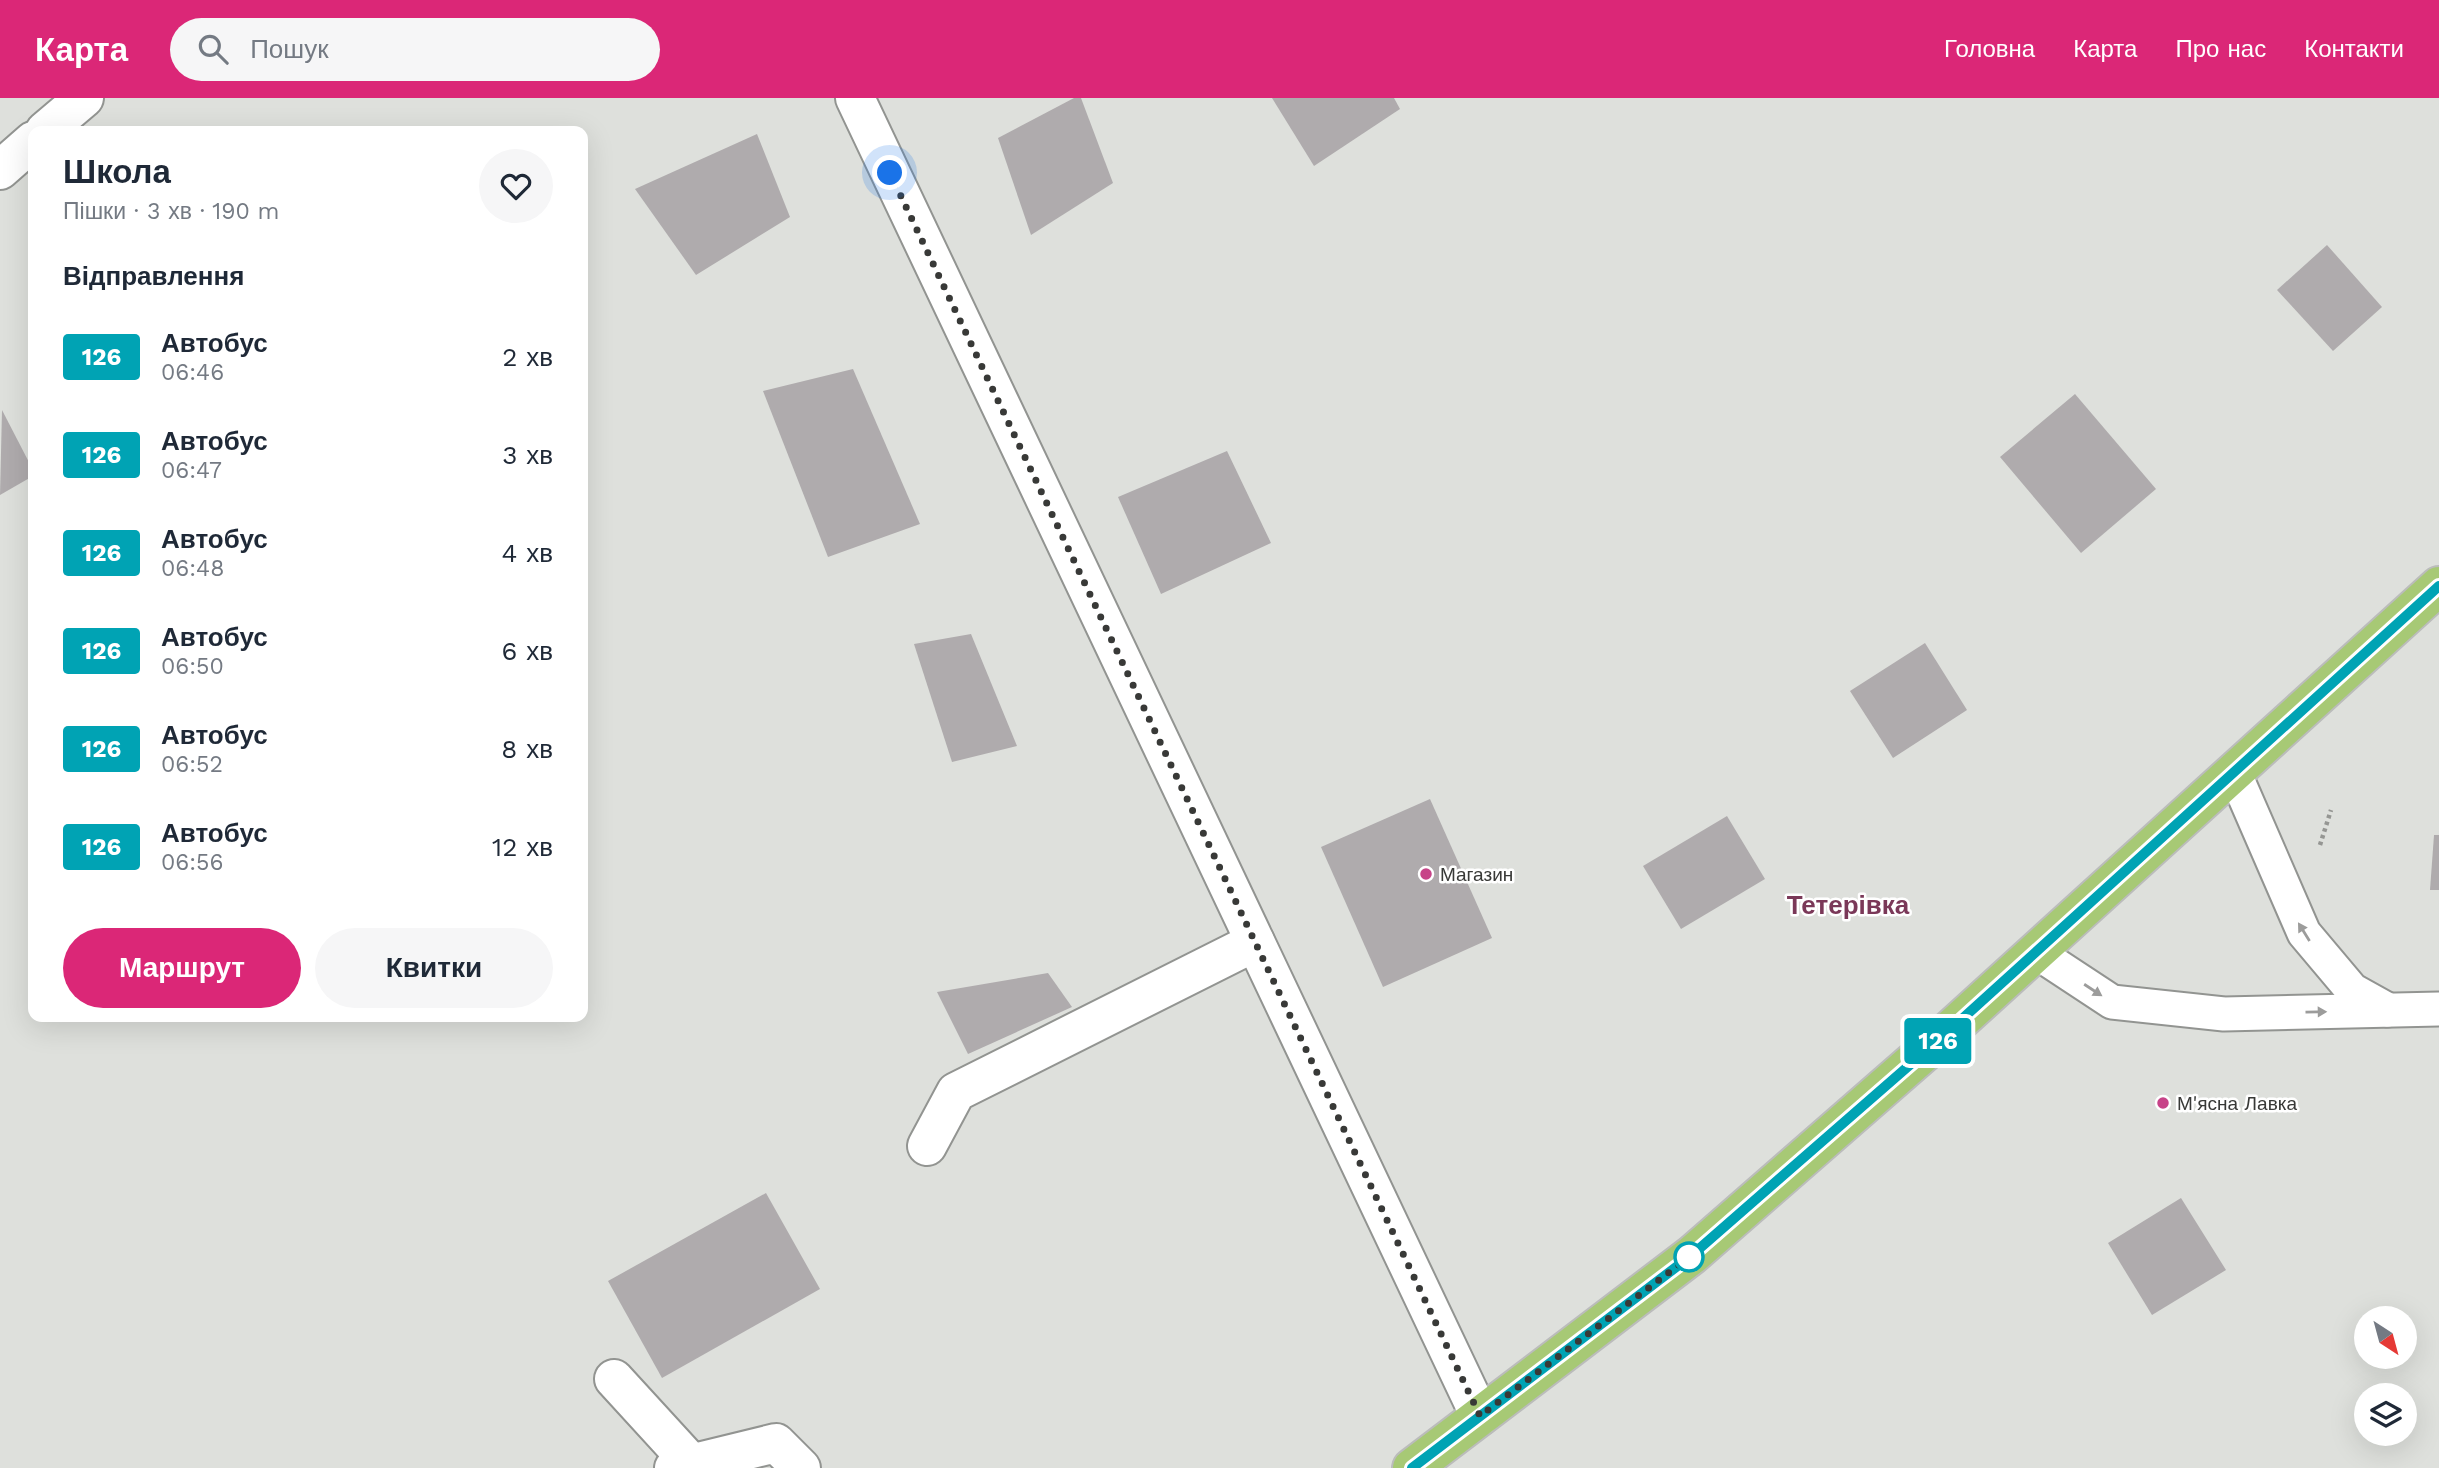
<!DOCTYPE html>
<html lang="uk">
<meta charset="utf-8">
<style>
:root{--surface:#fff;--page:#f6f6f7;--text:#1f2937;--muted:#747a83;--accent:#db2777}
body{margin:0;font-family:"Work Sans",sans-serif;background:var(--page);color:var(--text);height:100vh;display:flex;flex-direction:column;font-size:26px;white-space:nowrap}
*{box-sizing:border-box;margin:0}
p{font-size:23px;color:var(--muted)}
.icon{flex:none;width:38px;height:38px;fill:none;stroke:currentColor;stroke-width:2;stroke-linecap:round;stroke-linejoin:round}
.map{position:relative;flex:1;overflow:hidden}
.drawer{position:absolute;left:28px;top:28px;width:560px;height:896px;display:flex;flex-direction:column;background:var(--surface);border-radius:14px;box-shadow:0 7px 28px #0002}
.drawer>*{flex:none}
.badge{padding:0 14px;border-radius:5px;font-size:24px;line-height:46px}
.needle{width:46px;rotate:144deg}
.fabs{position:absolute;left:2354px;top:1208px;display:grid;gap:14px}
.fabs a{display:grid;place-items:center;width:63px;height:63px;border-radius:50%;background:var(--surface);box-shadow:0 7px 28px #0002;font-size:35px}
.you{position:absolute;width:35px;height:35px;margin:-18px;border:5px solid #fff;border-radius:50%;background:#1a73e8;box-shadow:0 0 0 10px #1a73e833}
.map>.badge{position:absolute;translate:-50% -50%;box-shadow:0 0 0 4px #fff}
h2{padding:0 35px;font-size:26px;line-height:63px}
.round{display:grid;place-items:center;flex:none;width:74px;height:74px;border-radius:37px;background:var(--page)}
.headline{display:flex;align-items:center;justify-content:space-between;height:119px;padding:0 35px}
h1{font-size:33px;font-weight:800;line-height:52px}
.primary-button{display:flex;gap:14px;margin-top:auto;padding:14px 35px}
.primary-button a{flex:1;height:80px;border-radius:42px;background:var(--accent);color:#fff;font-size:28px;font-weight:800;line-height:80px;text-align:center}
.primary-button a+a{background:var(--page);color:var(--text)}
ul{padding:0;list-style:none}
li{display:flex;align-items:center;gap:21px;height:98px;padding:0 35px}
li div{flex:1}
li b{display:block;font-size:26px}
li em{font-style:normal}
li .badge{min-width:77px;font-weight:700;text-align:center}
header{display:flex;align-items:center;gap:42px;box-sizing:border-box;height:98px;padding:0 35px;background:var(--accent);color:#fff}
header strong{font-size:33px}
nav{display:flex;gap:38px;margin-inline-start:auto;font-size:24px}
.search{width:490px;height:63px;background:var(--page);display:flex;align-items:center;gap:18px;box-sizing:border-box;padding:0 24px;border-radius:38px;color:var(--muted);font-size:26px}
.map>svg:first-child{display:block}
.building{fill:#afabad}
.lines{fill:none;stroke-linecap:round;stroke-linejoin:round}
.lane-casing{stroke:#929491;stroke-width:37}
.street-casing{stroke:#929491;stroke-width:42}
.primary-casing{stroke:#bbbcbb;stroke-width:42}
.path{stroke:#959693;stroke-width:4.5;stroke-dasharray:3.5 3.5;stroke-linecap:butt}
.lane{stroke:#fff;stroke-width:33}
.street{stroke:#fff;stroke-width:38}
.primary{stroke:#a7c975;stroke-width:38}
.oneway{fill:#9c9c9b}
.line-casing{stroke:#fff;stroke-width:16}
.line{stroke:#00a3b4;stroke-width:10}
.walk{stroke:#383937;stroke-width:7;stroke-dasharray:0 12.6}
.poi-dot{fill:#c74388;stroke:#fff;stroke-width:2.5}
.stop-dot{fill:#fff;stroke:#00a3b4;stroke-width:3.5}
.labels{text-anchor:middle;dominant-baseline:central;stroke-width:5;stroke-linejoin:round;paint-order:stroke}
.poi-label{font-size:19px;fill:#383937;stroke:#fff;text-anchor:start}
.district-label{font-size:26px;font-weight:bold;fill:#7a3858;stroke:#fff}
</style>
<header>
<strong>Карта</strong>
<div class="search"><svg class="icon" aria-label="search" viewBox="0 0 24 24"><circle cx="10" cy="10" r="6"/><path d="M15 15l6 6"/></svg>Пошук</div>
<nav><a>Головна</a><a>Карта</a><a>Про нас</a><a>Контакти</a></nav>
</header>
<div class="map">
<svg width="2439" height="1370" viewBox="0 0 2439 1370">
<rect width="100%" height="100%" fill="#dee0dc"/>
<!-- building -->
<g class="building">
<path d="M1074,0H1081L1113,85L1031,137L998,40Z"/>
<path d="M1272,0H1394L1400,11L1314,68Z"/>
<path d="M757,36L790,119L696,177L635,91Z"/>
<path d="M2327,147L2382,209L2333,253L2277,192Z"/>
<path d="M853,271L920,426L828,459L763,293Z"/>
<path d="M2075,296L2156,391L2081,455L2000,359Z"/>
<path d="M2,312L33,372V378L0,397Z"/>
<path d="M1227,353L1271,445L1161,496L1118,399Z"/>
<path d="M971,536L1017,648L952,664L914,546Z"/>
<path d="M1925,545L1967,612L1893,660L1850,593Z"/>
<path d="M1430,701L1492,840L1383,889L1321,749Z"/>
<path d="M1727,718L1765,781L1681,831L1643,768Z"/>
<path d="M2434,737H2439V792H2430Z"/>
<path d="M1048,875L1072,909L968,956L937,894Z"/>
<path d="M766,1095L820,1191L662,1280L608,1183Z"/>
<path d="M2181,1100L2226,1172L2152,1217L2108,1145Z"/>
</g>
<g class="lines">
<defs>
<g id="lane">
<path d="M2234,674L2304,835L2352,892L2388,912"/>
<path d="M2036,854L2112,904L2224,916L2439,911"/>
</g>
<g id="street">
<path d="M855,0L1480,1318"/>
<path d="M45,33L84,0"/>
<path d="M0,72L33,43"/>
<path d="M927,1048L956,994L1255,844"/>
<path d="M614,1281L690,1364"/>
<path d="M674,1370L776,1345L801,1370"/>
</g>
<path id="primary" d="M1412,1370L1692,1157L1951,931L2439,488"/>
</defs>
<!-- lane casing -->
<use href="#lane" class="lane-casing"/>
<!-- street casing -->
<use href="#street" class="street-casing"/>
<!-- primary casing -->
<use href="#primary" class="primary-casing"/>
<!-- path -->
<path class="path" d="M2320,747L2331,712"/>
<!-- lane -->
<use href="#lane" class="lane"/>
<!-- street -->
<use href="#street" class="street"/>
<!-- primary -->
<use href="#primary" class="primary"/>
</g>
<!-- one-way arrows -->
<defs><path id="oneway-solid" d="M-6-.8H1V-3.2L6.5 0L1 3.2V.8H-6Z" transform="scale(1.75)"/></defs>
<g class="oneway">
<use href="#oneway-solid" transform="translate(2304 834) rotate(-122)"/>
<use href="#oneway-solid" transform="translate(2093 892) rotate(33)"/>
<use href="#oneway-solid" transform="translate(2316 914) rotate(-1)"/>
</g>
<g class="lines">
<defs>
<path id="line" d="M1412,1370L1692,1157L1951,931L2439,488"/>
</defs>
<!-- line casing -->
<use href="#line" class="line-casing"/>
<!-- line -->
<use href="#line" class="line"/>
<!-- walk -->
<path class="walk" d="M890,75L1480,1318L1692,1157L1689,1159"/>
</g>
<!-- markers -->
<g class="poi-dot">
<circle cx="1426" cy="776" r="7"/>
<circle cx="2163" cy="1005" r="7"/>
</g>
<circle class="stop-dot" cx="1689" cy="1159" r="14"/>
<g class="labels">
<!-- poi labels -->
<g class="poi-label">
<text x="1440" y="776">Магазин</text>
<text x="2177" y="1005">М'ясна Лавка</text>
</g>
<!-- district labels -->
<g class="district-label">
<text x="1848" y="807">Тетерівка</text>
</g>
</g>
</svg>
<div class="fabs">
<a><svg class="needle" viewBox="-14 -14 28 28"><path d="M0-13l5 13h-10z" fill="#e53935"/><path d="M0 13l5-13h-10z" fill="#747a83"/></svg></a>
<a><svg class="icon" aria-label="layers" viewBox="0 0 24 24"><path d="M12 4l9 5-9 5-9-5zM3 14l9 5 9-5"/></svg></a>
</div>
<div class="you" style="left:890px;top:75px"></div>
<b class="badge" style="left:1938px;top:943px;background:#00a3b4;color:#fff">126</b>
<section class="drawer">
<div class="headline"><div><h1>Школа</h1><p>Пішки · 3 хв · 190 m</p></div><a class="round"><svg class="icon" aria-label="heart" viewBox="0 0 24 24"><path d="M12 20l-8-8c-3-5 5-10 8-4 3-6 11-1 8 4z"/></svg></a></div>
<h2>Відправлення</h2>
<ul>
<li><span class="badge" style="background:#00a3b4;color:#fff">126</span><div><b>Автобус</b><p>06:46</p></div><em>2 хв</em></li>
<li><span class="badge" style="background:#00a3b4;color:#fff">126</span><div><b>Автобус</b><p>06:47</p></div><em>3 хв</em></li>
<li><span class="badge" style="background:#00a3b4;color:#fff">126</span><div><b>Автобус</b><p>06:48</p></div><em>4 хв</em></li>
<li><span class="badge" style="background:#00a3b4;color:#fff">126</span><div><b>Автобус</b><p>06:50</p></div><em>6 хв</em></li>
<li><span class="badge" style="background:#00a3b4;color:#fff">126</span><div><b>Автобус</b><p>06:52</p></div><em>8 хв</em></li>
<li><span class="badge" style="background:#00a3b4;color:#fff">126</span><div><b>Автобус</b><p>06:56</p></div><em>12 хв</em></li>
</ul>
<div class="primary-button"><a>Маршрут</a><a>Квитки</a></div>
</section>
</div>
